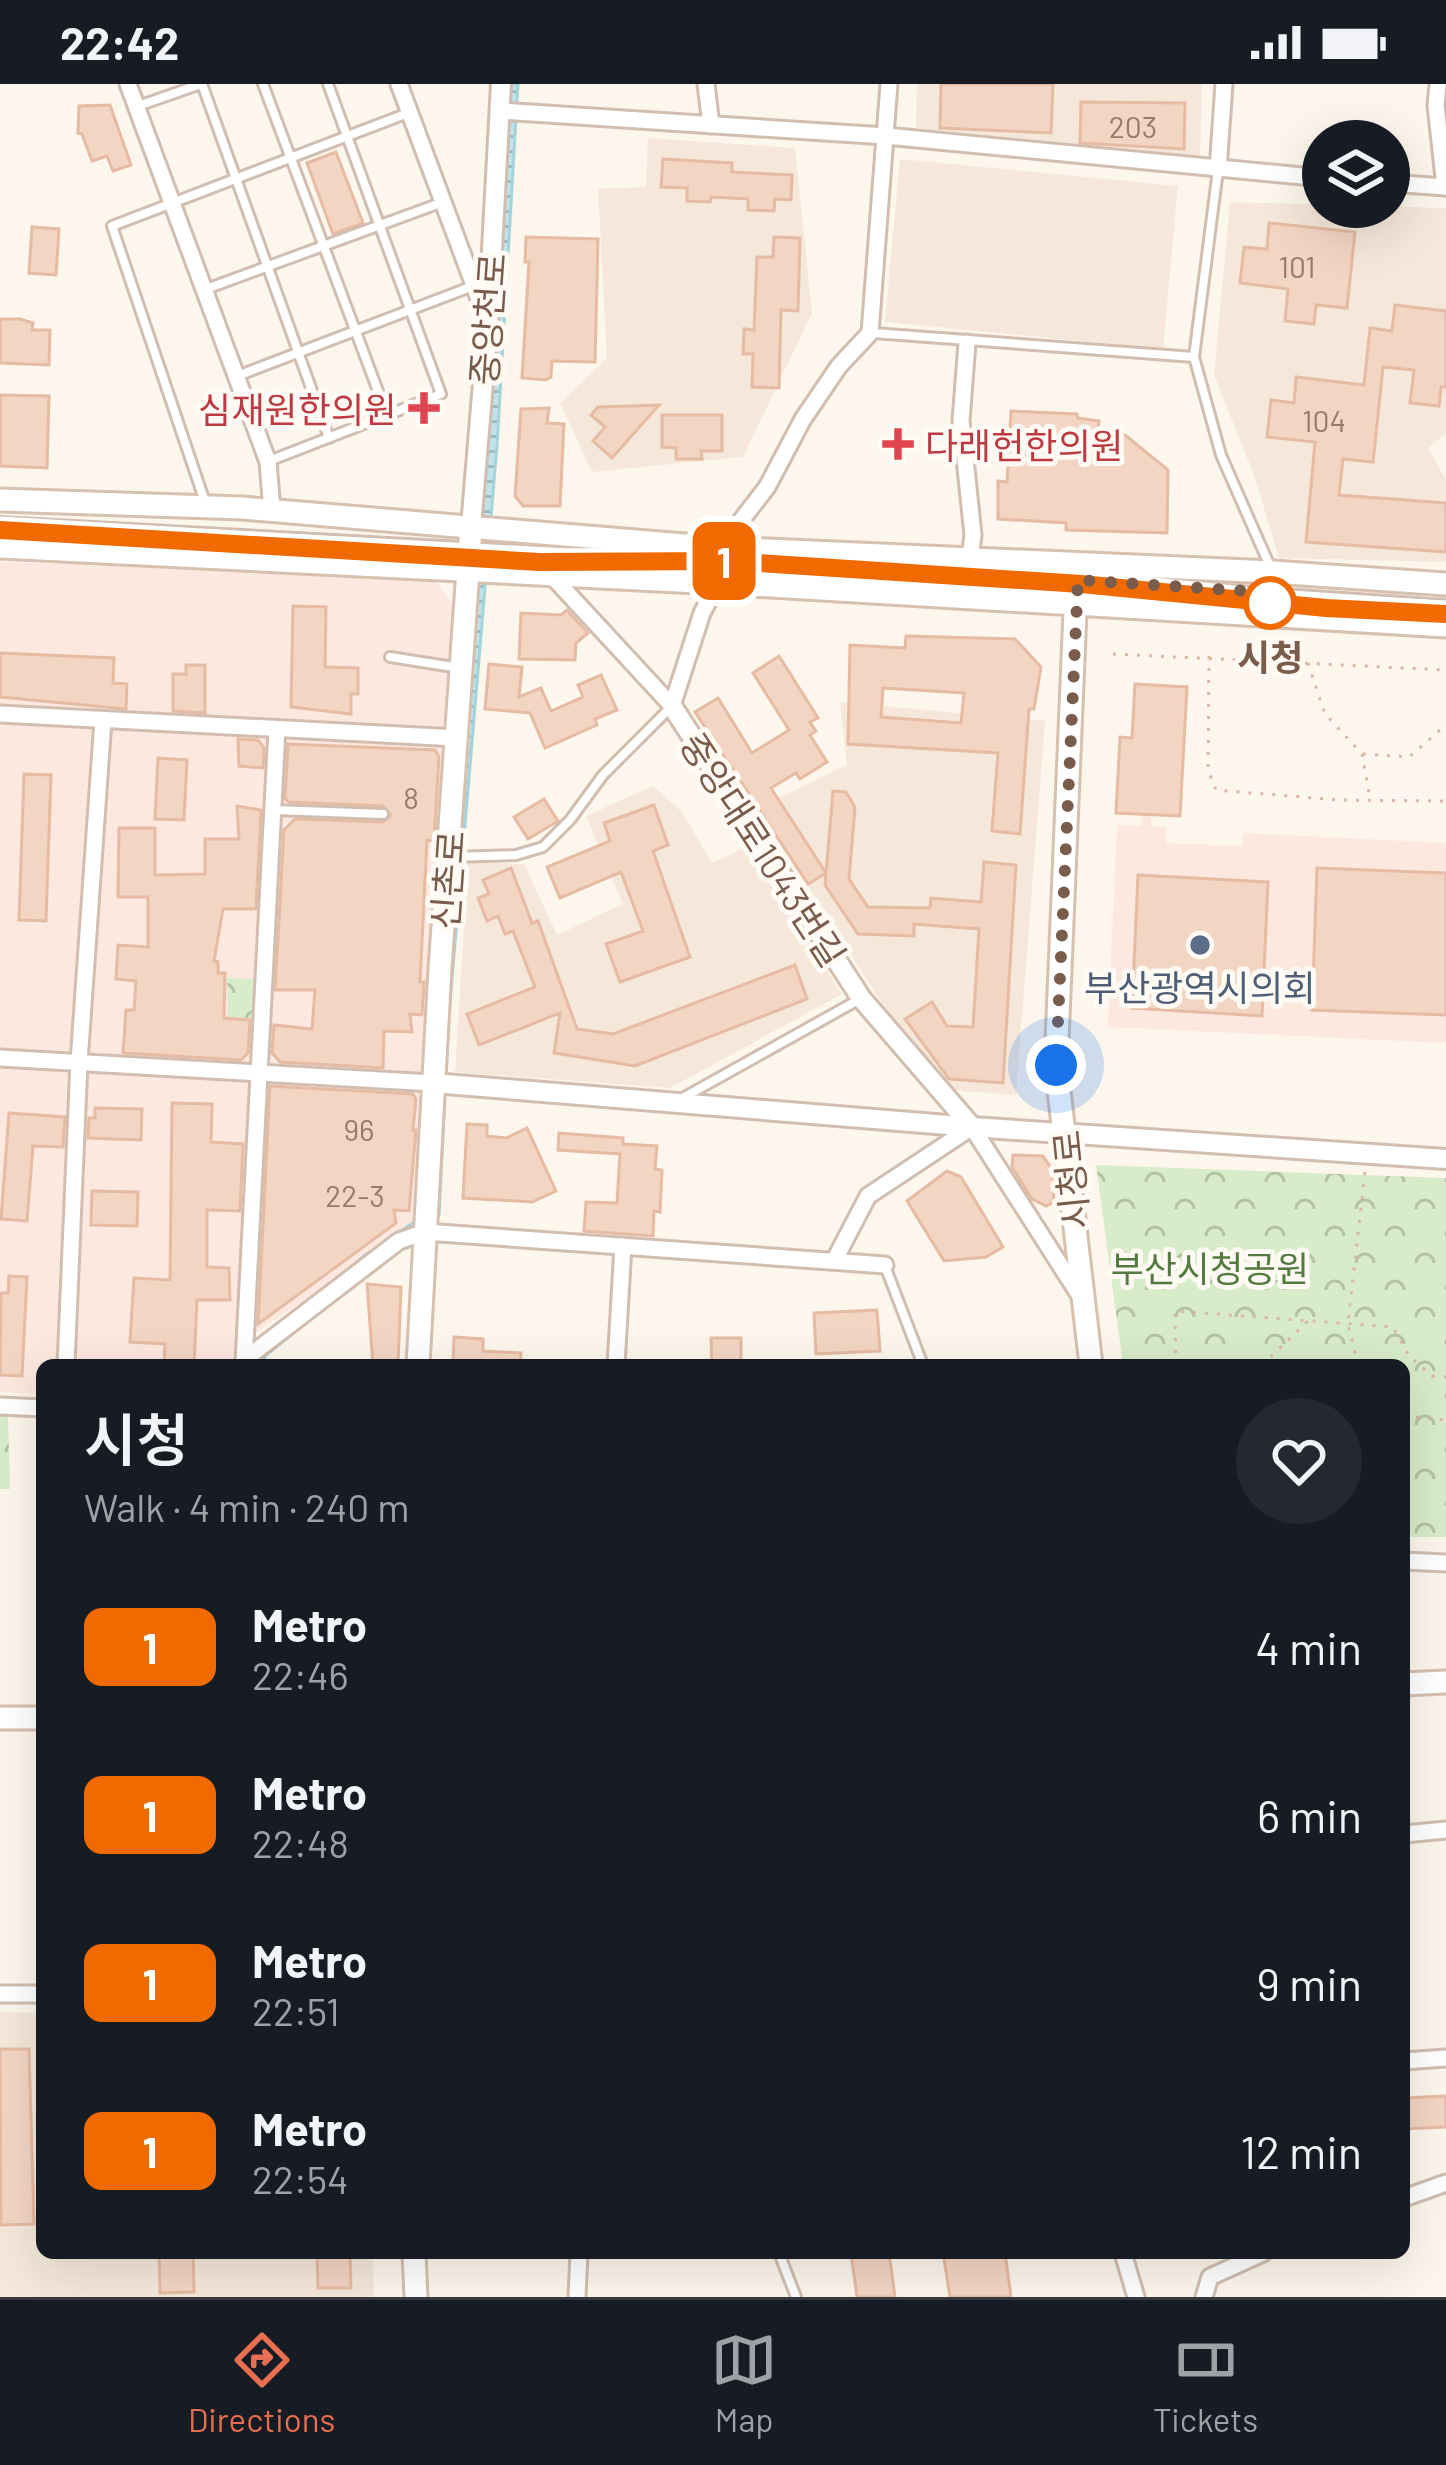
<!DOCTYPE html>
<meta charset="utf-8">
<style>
:root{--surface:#171b24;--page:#242831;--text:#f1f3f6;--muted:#9ea1a6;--line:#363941;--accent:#e76f51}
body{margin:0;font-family:Barlow,"Noto Sans KR",sans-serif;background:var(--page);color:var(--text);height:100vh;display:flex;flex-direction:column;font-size:45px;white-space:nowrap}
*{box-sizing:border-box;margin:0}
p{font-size:39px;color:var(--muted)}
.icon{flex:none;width:66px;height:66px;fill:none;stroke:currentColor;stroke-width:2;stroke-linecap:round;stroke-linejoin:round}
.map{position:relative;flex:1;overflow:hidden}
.details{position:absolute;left:36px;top:1275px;width:1374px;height:900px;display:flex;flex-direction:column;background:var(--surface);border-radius:18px;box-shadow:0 12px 48px #0002}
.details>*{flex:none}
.badge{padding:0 24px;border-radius:18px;font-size:42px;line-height:78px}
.buttons{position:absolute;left:1302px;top:36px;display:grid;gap:24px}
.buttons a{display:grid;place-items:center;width:108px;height:108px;border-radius:50%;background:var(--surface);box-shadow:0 12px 48px #0002;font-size:60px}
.you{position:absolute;width:60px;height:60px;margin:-30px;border:9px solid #fff;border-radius:50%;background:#1a73e8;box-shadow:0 0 0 18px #1a73e833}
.map>.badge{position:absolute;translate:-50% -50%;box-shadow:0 0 0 6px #fff}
.round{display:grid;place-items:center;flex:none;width:126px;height:126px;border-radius:63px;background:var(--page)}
.headline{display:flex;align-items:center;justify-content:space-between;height:204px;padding:0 48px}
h1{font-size:57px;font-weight:600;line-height:90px}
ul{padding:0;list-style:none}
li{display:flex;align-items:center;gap:36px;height:168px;padding:0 48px}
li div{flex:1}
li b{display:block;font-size:45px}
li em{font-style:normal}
li .badge{min-width:132px;font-weight:700;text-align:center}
.status{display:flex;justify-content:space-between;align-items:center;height:84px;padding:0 60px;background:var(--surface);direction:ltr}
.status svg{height:33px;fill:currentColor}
.tab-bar{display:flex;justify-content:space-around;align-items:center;height:168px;border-top:3px solid var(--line);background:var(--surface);font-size:33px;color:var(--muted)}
.tab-bar a{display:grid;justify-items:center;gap:6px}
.tab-bar .current{color:var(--accent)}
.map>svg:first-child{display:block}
.residential{fill:#f5e8da}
.commercial{fill:#fde8e0}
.park{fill:url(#park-crowns)}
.water{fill:url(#water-rules);stroke:#a5d3da;stroke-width:3}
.building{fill:#f3d5c3;stroke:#e6bba3;stroke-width:3;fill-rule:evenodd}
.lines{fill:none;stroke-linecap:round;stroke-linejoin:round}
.service-casing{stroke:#d1beb0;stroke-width:14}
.minor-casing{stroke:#d1beb0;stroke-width:21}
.tertiary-casing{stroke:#d1beb0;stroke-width:24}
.secondary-casing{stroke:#d6c0b0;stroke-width:27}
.path{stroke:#d9b8a5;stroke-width:3;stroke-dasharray:3 9;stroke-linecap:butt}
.service{stroke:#fff;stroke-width:8}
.minor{stroke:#fff;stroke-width:15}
.tertiary{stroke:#fff;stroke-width:18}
.secondary{stroke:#fff;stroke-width:21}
.line-casing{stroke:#fff;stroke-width:27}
.line{stroke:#f06a00;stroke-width:18}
.walk{stroke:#7a5c4d;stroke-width:12;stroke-dasharray:0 21.6}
.health-dot{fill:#e0444e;stroke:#fffaf3;stroke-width:4.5}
.stop-dot{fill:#fff;stroke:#f06a00;stroke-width:6}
.service-dot{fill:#5c6f8a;stroke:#fffaf3;stroke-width:4.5}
.labels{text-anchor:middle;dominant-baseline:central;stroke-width:10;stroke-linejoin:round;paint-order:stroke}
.number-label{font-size:30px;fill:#987a6a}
.street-label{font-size:36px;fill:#7a5c4d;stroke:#fffaf3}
.health-label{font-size:36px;fill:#be3a42;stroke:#fffaf3;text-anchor:end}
.stop-label{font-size:36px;font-weight:bold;fill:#7a5c4d;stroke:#fffaf3}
.service-label{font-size:36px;fill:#4e5e75;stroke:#fffaf3}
.park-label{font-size:36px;fill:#537a41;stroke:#fffaf3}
</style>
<div class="status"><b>22:42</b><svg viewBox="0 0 49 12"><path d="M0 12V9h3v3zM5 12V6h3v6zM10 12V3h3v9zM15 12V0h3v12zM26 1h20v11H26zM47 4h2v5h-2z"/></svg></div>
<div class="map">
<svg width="1446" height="2213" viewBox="0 0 1446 2213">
<defs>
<pattern id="park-crowns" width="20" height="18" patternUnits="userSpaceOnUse" patternTransform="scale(3)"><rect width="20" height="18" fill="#d8ecc9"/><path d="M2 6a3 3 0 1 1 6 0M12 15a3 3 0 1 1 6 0" fill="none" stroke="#b4c2a5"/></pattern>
<pattern id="water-rules" width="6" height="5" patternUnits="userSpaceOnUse" patternTransform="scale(3)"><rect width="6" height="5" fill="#bfe3e8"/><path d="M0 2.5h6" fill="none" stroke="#a0bbbe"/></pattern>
</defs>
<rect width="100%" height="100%" fill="#fdf6ec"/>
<!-- residential -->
<g class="residential">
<path d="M917,0H1202L1200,72L916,44Z"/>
<path d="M648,54L795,64L812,229L743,373L592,388L560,319L607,274L598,105L646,103Z"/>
<path d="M900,75L1178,102L1163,265L885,238Z"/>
<path d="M1230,118L1446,124V349L1428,364L1446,396V478L1279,474L1254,391L1214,291Z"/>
<path d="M840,618L1045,637L1016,1011L936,1005L758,724L847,681Z"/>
<path d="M653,702L682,728L712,779L746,763L842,910L670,1004L455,988L468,778L524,780L557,851L623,820L586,732Z"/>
<path d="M0,1928L42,1929V2169H373L374,2213H0Z"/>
</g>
<!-- commercial -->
<g class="commercial">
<path d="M0,478L431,490L454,523L449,643L414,1136L355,1182L242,1258L241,1281H42V1310L0,1308Z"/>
<path d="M1142,730H1151V742L1166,743V759L1242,762L1244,749L1446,759V959L1108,943L1117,741L1141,742Z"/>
</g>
<!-- park -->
<g class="park">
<path d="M227,894L253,895L252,934L228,933Z"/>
<path d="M1096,1081L1446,1094V1453H1404V1281H1123Z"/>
<path d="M0,1330L8,1331L10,1405H0Z"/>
</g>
<!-- water -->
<path class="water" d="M494,0H518L497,362L449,930L439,1131L265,1272L264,1281H238V1277L364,1172L416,1137Z"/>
<!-- building -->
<g class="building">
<path d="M941,0H1053L1051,49L940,44Z"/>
<path d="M1081,18L1185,19L1184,65L1080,59Z"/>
<path d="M110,21L131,81L113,87L107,72L92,77L82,50L78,49L79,22Z"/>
<path d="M336,68L363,139L333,150L307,79Z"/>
<path d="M663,75L732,79V88L792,91L791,116L775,115L774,127L748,126V115L711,113L710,118L687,117V104L661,103Z"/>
<path d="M1269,139L1355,148L1347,224L1316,221L1314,240L1285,237L1288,205L1240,199L1244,163L1267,165Z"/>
<path d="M32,143L59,145L56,191L29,189Z"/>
<path d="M526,153L598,155L595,278L552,277L551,293L546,296L522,294L529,178H525Z"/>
<path d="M774,153L800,154L798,227L781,226L779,304L752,303L753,270H743L744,245L754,246L757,173H773Z"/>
<path d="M1395,221L1446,227V303H1441L1439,322L1410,319L1414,286L1383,283L1373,378L1343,375L1339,411L1446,419V468L1306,458L1315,358L1267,353L1271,316L1294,319L1296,293L1364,301L1370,244L1392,247Z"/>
<path d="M0,235H20L33,239L32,246H50L49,281L0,279Z"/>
<path d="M0,311L49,312L47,384L0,382Z"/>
<path d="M659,321L612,374L593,357L605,343L591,331L598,323Z"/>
<path d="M549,324L547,339L564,340L560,422H523L515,412L521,325Z"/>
<path d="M1011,327L1077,330L1078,334L1099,337L1098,347L1125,351L1168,386L1167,449L1066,446V439L998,435V397L1007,398Z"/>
<path d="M662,331H722V367H701L702,375H676V364L662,363Z"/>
<path d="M293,522L326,523L325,583L358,584V610H351V630L291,623Z"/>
<path d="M567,526L588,549L576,559L575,576L519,575L521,529L561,531Z"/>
<path d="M906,552L1015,555L1041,583L1034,625H1029L1020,750L992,747L998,669L848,660L850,561L905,564ZM883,604L964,609L961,639L881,633Z"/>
<path d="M0,569L114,574L113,599L127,600L126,625L0,613Z"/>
<path d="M779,572L818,634L810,638L816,647L810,651L827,678L800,695L796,689L771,704L826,789L808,800L695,628L718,614L752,669L789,646L753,589Z"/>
<path d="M489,580L522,583L519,613L541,604L551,627L583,613L578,601L601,591L617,626L595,635L597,641L545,664L530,629L485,625Z"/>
<path d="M186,581H205V629L173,627V590H186Z"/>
<path d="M1135,600L1187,603L1180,732L1116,729L1120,653L1132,654Z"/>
<path d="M238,655L258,656L264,664L263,684L239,682Z"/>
<path d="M288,660L435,666L439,673L434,757L427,756L420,898H424L422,931L410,930L412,948L384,947L383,984L280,978L272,969L274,941L312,945L315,906H275L284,746L295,735L383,738L391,731L383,722L289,718L285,715Z"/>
<path d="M158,674L187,676L184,736L155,735Z"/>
<path d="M24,690L51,691L46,837L19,836Z"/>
<path d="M833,707L846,708L855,723L849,795L868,823L930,824L931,814L981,818L984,778L1016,781L1003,999L949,995L905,935L932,918L947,942L973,943L979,845L914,840V852L858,850L825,801Z"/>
<path d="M544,715L558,737L528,755L514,733Z"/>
<path d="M654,721L668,761L653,767L690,873L620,898L606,860L643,847L621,788L560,814L547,783L610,757L604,739Z"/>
<path d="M237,722L261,726L256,825H223L214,877L218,878V889H225L224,934L250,936L248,969L241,976L123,969L126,926H134L136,897L116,895L118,861L148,863V813H118L119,744H155V791L205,790V755H239Z"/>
<path d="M511,784L532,839L538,837L577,945L613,950L795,881L807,915L635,982L554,969L560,929L479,961L467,930L535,903L513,847L505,850L498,832L487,837L478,814L489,810L483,796Z"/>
<path d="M1317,784L1446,789V931L1312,926Z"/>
<path d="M1138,791L1268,798L1262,932L1132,924Z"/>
<path d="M270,1002L413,1010L416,1015L413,1046H416L409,1127L394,1126L396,1139L258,1240Z"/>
<path d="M172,1019L212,1020L211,1058L243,1060L240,1127L207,1126V1183L229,1184L230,1216H197L194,1281H164L165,1260L130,1258L134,1194L170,1196Z"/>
<path d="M95,1024L142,1025L141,1056L88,1054L89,1034H95Z"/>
<path d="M9,1029L65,1033L63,1063L33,1062L27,1137L1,1135Z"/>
<path d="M467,1040L487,1041V1052L506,1054L527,1044L556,1107L532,1118L463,1114Z"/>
<path d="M559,1049L623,1054V1060L657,1062L655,1085L662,1086L660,1128L654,1127L653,1152L584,1147L586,1118L617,1119L620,1070L558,1066Z"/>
<path d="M1013,1071L1043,1072L1053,1087L1054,1118L1046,1122L1032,1115L1012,1083Z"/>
<path d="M947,1087L961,1093L1003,1163L986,1173L944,1177L907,1117Z"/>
<path d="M92,1107L138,1108L137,1142L91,1141Z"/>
<path d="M9,1192L27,1193L22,1292L0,1291L1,1209H8Z"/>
<path d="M367,1200L401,1203L398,1281H373Z"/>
<path d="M877,1226L880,1267L816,1270L814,1229Z"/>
<path d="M454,1253L483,1255V1267L521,1269L520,1281H453Z"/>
<path d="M711,1254H741V1281H712Z"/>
<path d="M0,1965H29L34,2140L1,2141Z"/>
<path d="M1446,2012V2043L1404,2045V2014Z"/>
<path d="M159,2169H193L194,2208L160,2209Z"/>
<path d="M317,2169H350L351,2204H318Z"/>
<path d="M851,2169H889L895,2213H857Z"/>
<path d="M943,2169H1005L1011,2213H950Z"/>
</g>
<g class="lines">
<defs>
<g id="service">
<path d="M202,0L329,354"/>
<path d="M263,0L387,331"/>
<path d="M138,22L201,0"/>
<path d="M1218,86L1194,273L1221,371L1272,487"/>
<path d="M206,205L443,118"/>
<path d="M873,249L1194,273"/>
<path d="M237,292L473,202"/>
<path d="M269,377L441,310L328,0"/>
<path d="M205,418L112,142L408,29"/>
<path d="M0,438L1078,496L1446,521"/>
<path d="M390,573L460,584"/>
<path d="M274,726L383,730"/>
<path d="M450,773L516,771L543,763L570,736L603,691L671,623"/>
<path d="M679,1016L860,915"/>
<path d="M885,1182L923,1281"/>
<path d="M779,2169L796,2213"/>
</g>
<g id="minor">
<path d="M128,0L268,378L272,427"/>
<path d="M399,0L487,236"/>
<path d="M706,0L711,41"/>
<path d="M1438,0L1436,21L1445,103"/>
<path d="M499,27L886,52L1323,94"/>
<path d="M1218,86L1224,0"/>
<path d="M1389,99L1446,103"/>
<path d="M967,259L961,337L973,451L970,474"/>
<path d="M720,464L767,403L803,335L839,282L870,249L889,0"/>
<path d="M551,491L672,622L702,529L718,499"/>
<path d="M0,630L457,654"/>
<path d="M0,974L433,999"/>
<path d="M834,1177L868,1112L972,1043L1080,1212"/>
<path d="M244,1276L399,1157L425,1148L885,1181"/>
<path d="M244,1278L277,645"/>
<path d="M66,1281L79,978L103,636"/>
<path d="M616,1281L623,1162"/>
<path d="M0,1322L42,1324"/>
<path d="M1404,1477L1446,1479"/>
<path d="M1404,1750L1446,1746"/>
<path d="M0,1910H42"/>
<path d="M1404,1977L1446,1974"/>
<path d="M1404,2114L1446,2099"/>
<path d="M1123,2169L1136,2213"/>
<path d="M577,2213L579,2169"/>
<path d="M1204,2213L1210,2193L1263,2169"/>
</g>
<g id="tertiary">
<path d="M471,443L488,239L501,0"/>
<path d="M672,622L861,914L972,1043"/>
<path d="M433,999L972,1043L1446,1075"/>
</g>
<g id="secondary">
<path d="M0,416L242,424L720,464L1273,488L1446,500"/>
<path d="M0,463L718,499L1446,542"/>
<path d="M1077,480L1056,981L1091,1281"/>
<path d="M418,1281L440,885L471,443"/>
<path d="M1404,1600L1446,1598"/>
<path d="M0,1634H42"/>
<path d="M414,2169L416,2213"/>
</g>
</defs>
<!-- service casing -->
<use href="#service" class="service-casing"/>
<!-- minor casing -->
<use href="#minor" class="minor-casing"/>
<!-- tertiary casing -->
<use href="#tertiary" class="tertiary-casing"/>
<!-- secondary casing -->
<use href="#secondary" class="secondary-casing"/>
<!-- path -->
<g class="path">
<path d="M1113,570L1446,586"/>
<path d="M1209,572L1208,686L1216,706L1338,716L1446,717"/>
<path d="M1308,579L1325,630L1362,670L1370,714"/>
<path d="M1363,670L1409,673L1446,641"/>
<path d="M1176,1281L1175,1227L1393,1243L1409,1272L1432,1292L1446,1293"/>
<path d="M1262,1281L1308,1237"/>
<path d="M1358,1281L1348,1240L1365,1087"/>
<path d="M1404,1332L1446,1336"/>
</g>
<!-- service -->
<use href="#service" class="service"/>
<!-- minor -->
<use href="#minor" class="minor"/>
<!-- tertiary -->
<use href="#tertiary" class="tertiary"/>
<!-- secondary -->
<use href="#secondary" class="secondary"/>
</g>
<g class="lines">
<defs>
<path id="line" d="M0,446L539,478L727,477L1081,500L1326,524L1446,530"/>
</defs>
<!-- line casing -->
<use href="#line" class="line-casing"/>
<!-- line -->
<use href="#line" class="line"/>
<!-- walk -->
<path class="walk" d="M1056,981L1078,496L1262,508L1270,519"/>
</g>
<!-- markers -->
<g class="health-dot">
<path d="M418 306h12v12h12v12h-12v12h-12v-12h-12v-12h12z"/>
<path d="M892 342h12v12h12v12h-12v12h-12v-12h-12v-12h12z"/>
</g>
<circle class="stop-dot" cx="1270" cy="519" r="24"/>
<circle class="service-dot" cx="1200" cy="861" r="12"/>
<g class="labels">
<!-- number labels -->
<g class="number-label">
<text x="1133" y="42">203</text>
<text x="1297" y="182">101</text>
<text x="1324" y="336">104</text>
<text x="411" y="713">8</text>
<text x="359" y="1045">96</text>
<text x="355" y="1111">22-3</text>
</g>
<!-- street labels -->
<g class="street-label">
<text transform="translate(487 235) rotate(-86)">중앙천로</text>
<text transform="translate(764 765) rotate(57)">중앙대로1043번길</text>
<text transform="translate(447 796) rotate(-86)">신촌로</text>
<text transform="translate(1070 1096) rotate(-96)">시청로</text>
</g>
<!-- health labels -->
<g class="health-label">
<text x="397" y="324">심재원한의원</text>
<text x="925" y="360" text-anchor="start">다래헌한의원</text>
</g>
<!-- stop labels -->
<g class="stop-label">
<text x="1270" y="572">시청</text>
</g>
<!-- service labels -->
<g class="service-label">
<text x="1200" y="902">부산광역시의회</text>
</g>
<!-- park labels -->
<g class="park-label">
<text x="1210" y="1183">부산시청공원</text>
</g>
</g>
</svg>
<div class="buttons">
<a><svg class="icon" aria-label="layers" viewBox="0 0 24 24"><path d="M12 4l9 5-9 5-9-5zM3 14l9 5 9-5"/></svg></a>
</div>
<div class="you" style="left:1056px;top:981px"></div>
<b class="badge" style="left:724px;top:477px;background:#f06a00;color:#fff">1</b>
<section class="details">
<div class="headline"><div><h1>시청</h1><p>Walk · 4 min · 240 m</p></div><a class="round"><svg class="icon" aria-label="heart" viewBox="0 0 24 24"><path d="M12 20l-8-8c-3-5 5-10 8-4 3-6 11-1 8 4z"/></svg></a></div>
<ul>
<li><span class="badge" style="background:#f06a00;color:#fff">1</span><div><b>Metro</b><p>22:46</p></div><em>4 min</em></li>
<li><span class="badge" style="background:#f06a00;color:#fff">1</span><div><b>Metro</b><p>22:48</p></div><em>6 min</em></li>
<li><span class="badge" style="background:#f06a00;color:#fff">1</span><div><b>Metro</b><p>22:51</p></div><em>9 min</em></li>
<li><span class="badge" style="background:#f06a00;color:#fff">1</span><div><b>Metro</b><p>22:54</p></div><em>12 min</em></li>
</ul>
</section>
</div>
<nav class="tab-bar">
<a class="current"><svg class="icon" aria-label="directions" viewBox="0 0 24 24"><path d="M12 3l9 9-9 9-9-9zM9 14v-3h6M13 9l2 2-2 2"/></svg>Directions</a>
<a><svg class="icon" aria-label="map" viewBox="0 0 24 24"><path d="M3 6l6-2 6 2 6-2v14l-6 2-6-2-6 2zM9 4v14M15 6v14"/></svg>Map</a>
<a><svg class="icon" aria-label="tickets" viewBox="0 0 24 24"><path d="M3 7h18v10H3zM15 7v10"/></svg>Tickets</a>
</nav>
